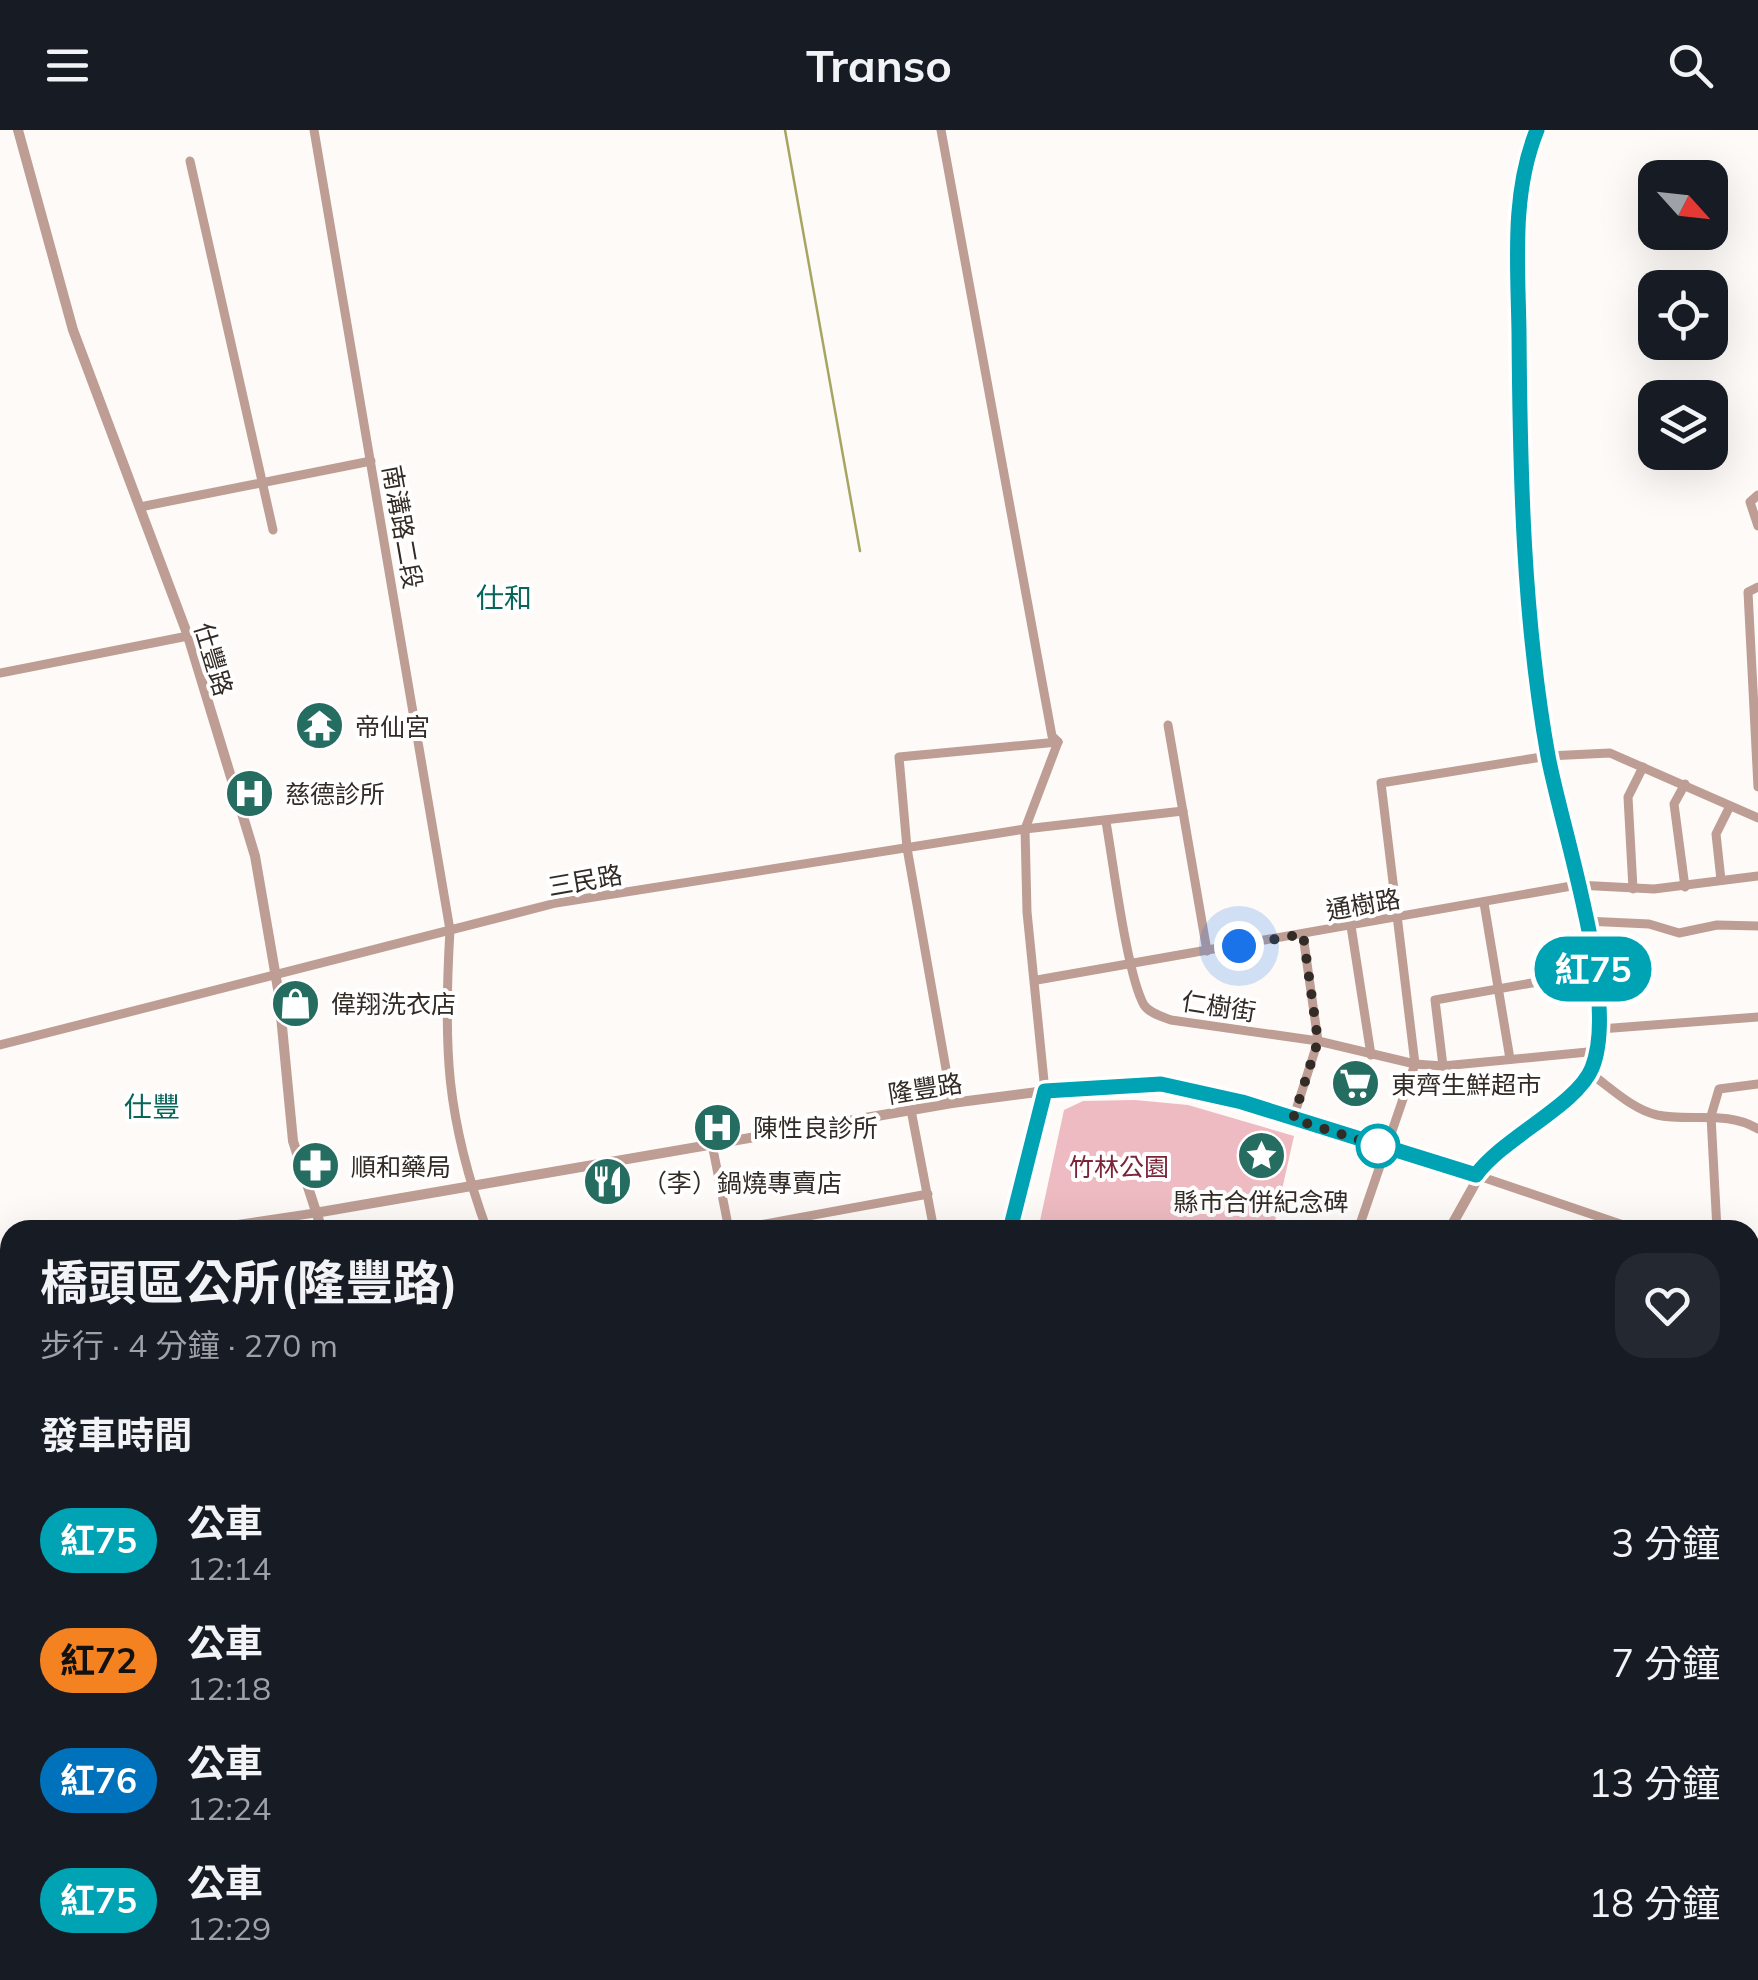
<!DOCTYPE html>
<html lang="zh-TW">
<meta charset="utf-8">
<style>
:root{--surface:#171b24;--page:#242831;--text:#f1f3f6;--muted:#9ea1a6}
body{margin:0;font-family:Mulish,"Noto Sans TC",sans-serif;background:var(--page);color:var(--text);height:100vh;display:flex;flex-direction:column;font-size:38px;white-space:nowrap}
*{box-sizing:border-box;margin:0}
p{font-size:32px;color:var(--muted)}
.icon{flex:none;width:55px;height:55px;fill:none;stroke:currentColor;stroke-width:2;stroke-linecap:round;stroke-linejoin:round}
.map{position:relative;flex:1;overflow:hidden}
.sheet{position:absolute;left:0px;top:1090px;width:1760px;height:760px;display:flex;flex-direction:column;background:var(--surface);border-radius:30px 30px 0 0;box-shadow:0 10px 40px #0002}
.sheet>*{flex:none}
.badge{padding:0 20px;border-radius:32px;font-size:35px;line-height:65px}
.needle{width:65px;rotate:117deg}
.fabs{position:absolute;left:1638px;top:30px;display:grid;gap:20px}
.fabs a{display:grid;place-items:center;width:90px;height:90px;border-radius:20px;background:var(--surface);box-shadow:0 10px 40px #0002;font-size:50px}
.you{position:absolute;width:50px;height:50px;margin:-25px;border:8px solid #fff;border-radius:50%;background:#1a73e8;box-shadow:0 0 0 15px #1a73e833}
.map>.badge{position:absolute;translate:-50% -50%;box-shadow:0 0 0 5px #fff}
h2{padding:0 40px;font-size:38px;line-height:90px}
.round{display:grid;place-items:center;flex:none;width:105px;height:105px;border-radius:30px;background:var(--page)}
.summary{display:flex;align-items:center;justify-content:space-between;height:170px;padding:0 40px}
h1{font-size:48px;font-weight:700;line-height:75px}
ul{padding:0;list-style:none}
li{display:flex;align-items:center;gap:30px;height:120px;padding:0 40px}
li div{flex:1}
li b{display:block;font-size:38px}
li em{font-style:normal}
li .badge{min-width:110px;font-weight:700;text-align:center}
header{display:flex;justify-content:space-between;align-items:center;height:130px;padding:0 40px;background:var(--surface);font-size:45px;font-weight:700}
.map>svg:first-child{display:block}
.green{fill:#edbbc1}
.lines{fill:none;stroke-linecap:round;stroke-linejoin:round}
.stream{stroke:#a6a662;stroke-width:2.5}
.minor{stroke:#bd9d94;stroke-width:9}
.tertiary{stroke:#bd9d94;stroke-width:10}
.primary{stroke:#844f41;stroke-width:12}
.line-casing{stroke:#fff;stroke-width:22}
.line{stroke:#00a3b4;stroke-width:15}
.walk{stroke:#332b25;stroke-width:10;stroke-dasharray:0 18}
.stop-dot{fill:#fff;stroke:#00a3b4;stroke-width:5}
.labels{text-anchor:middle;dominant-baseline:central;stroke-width:8;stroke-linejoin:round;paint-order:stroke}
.street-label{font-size:25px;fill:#332b25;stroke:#fff}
.poi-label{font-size:25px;fill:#332b25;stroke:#fff;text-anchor:start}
.park-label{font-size:25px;fill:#7b2538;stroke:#fff}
.neighbourhood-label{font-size:28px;fill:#076559;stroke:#fff}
</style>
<header><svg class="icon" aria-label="menu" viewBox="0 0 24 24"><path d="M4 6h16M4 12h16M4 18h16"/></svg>Transo<svg class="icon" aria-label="search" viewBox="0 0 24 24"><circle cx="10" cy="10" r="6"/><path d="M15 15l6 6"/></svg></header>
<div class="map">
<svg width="1758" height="1850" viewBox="0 0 1758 1850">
<rect width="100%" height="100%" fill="#fefaf7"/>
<!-- green -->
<path class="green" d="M1135,970L1188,975L1294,1006L1273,1100H1038L1064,980L1083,971Z"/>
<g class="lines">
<!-- stream -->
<path class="stream" d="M785,0L860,421"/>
<!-- minor -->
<g class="minor">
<path d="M314,0L450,800C443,918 446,988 487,1100"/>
<path d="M941,0L1052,606L1058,612"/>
<path d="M190,31L273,400"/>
<path d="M1758,365L1750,372L1758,396"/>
<path d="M140,377L371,331"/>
<path d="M1758,457L1748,462L1758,657"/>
<path d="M0,543L188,506"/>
<path d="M1168,595L1207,821"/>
<path d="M1685,654L1674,674L1685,757"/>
<path d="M1106,692C1113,731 1127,846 1144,875C1149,883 1163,887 1171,890L1318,911L1415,934L1443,936L1598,921"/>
<path d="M1721,750L1716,704L1730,676"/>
<path d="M1633,759L1628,667L1643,637"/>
<path d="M1484,773L1510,929"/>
<path d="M1585,791L1649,794L1679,803L1717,795L1758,796"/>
<path d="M1351,796L1371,925"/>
<path d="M1037,850L1577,755L1654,759L1758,746"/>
<path d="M1600,899L1758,887"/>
<path d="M0,915L556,773L1025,699L1183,681"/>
<path d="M1443,936L1435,870L1594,842"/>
<path d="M1590,943C1611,958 1632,979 1657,985C1690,992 1727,980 1758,999"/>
<path d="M952,973L907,718L899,627L1058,612"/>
<path d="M911,980L934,1100"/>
<path d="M1293,989L1318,911L1303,805"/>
<path d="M712,1014L729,1100"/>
<path d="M1476,1045L1638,1100"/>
<path d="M200,1100L315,1083"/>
<path d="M607,1100L627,1096"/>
<path d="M732,1100L928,1064"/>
<path d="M1010,1100L1045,961L1027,782L1025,699L1058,612"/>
<path d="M1358,1100L1415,934L1381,653L1548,626L1610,623L1758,688"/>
<path d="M1717,1100L1711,986L1719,959L1758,954"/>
<path d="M0,1130L10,1128"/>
<path d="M1750,1133L1758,1135"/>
<path d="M1750,1216H1758"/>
<path d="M0,1316L10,1336"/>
<path d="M1750,1460H1758"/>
<path d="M1750,1622L1758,1623"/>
<path d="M1750,1649L1758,1645"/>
<path d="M99,1840L100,1847L522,1850"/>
<path d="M790,1840V1850"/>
<path d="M1344,1840L1406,1846L1463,1840"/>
<path d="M701,1850V1840"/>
<path d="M724,1850V1840"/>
<path d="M1135,1850L1137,1840"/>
<path d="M1323,1850L1343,1840"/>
</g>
<!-- tertiary -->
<g class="tertiary">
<path d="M18,0L73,200L188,506L255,726L279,865L293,1011L322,1100"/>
<path d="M315,1083L952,973L1045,961L1161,955L1242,972L1476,1045"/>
<path d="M1449,1100L1491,1025L1577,959L1590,943L1598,921L1594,842L1548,626L1527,449L1518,81L1537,0"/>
<path d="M0,1733L10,1732"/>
<path d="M935,1840L937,1850"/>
</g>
<!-- primary -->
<g class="primary">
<path d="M0,1600H10"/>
<path d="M0,1618H10"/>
<path d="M1750,1718H1758"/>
<path d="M1750,1734H1758"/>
</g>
</g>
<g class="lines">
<defs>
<path id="line" d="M1010,1100L1045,961L1161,954L1242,972L1476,1045C1504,1007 1577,975 1592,938C1620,870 1562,701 1548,626C1523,487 1520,343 1519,202C1518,135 1511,64 1537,0"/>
</defs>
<!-- line casing -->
<use href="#line" class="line-casing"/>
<!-- line -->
<use href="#line" class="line"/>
<!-- walk -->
<path class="walk" d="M1239,816L1303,804L1318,911L1293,989L1385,1018L1378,1016"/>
</g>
<!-- icons -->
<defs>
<symbol id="temple-disc" viewBox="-11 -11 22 22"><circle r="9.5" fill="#256c61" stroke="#fff"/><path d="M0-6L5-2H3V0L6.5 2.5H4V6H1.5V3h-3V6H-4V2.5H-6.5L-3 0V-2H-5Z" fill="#fff"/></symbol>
<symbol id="hospital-disc" viewBox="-11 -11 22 22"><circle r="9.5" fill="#256c61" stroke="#fff"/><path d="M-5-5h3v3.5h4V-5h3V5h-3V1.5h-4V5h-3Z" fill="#fff"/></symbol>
<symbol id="shop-disc" viewBox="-11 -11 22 22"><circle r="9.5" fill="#256c61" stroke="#fff"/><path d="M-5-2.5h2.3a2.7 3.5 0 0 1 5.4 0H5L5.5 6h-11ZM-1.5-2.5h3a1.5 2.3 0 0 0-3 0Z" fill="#fff"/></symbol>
<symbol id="supermarket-disc" viewBox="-11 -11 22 22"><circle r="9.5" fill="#256c61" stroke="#fff"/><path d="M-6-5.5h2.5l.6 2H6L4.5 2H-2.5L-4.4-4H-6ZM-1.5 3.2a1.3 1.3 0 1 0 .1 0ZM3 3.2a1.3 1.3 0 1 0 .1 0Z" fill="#fff"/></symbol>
<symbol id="sight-disc" viewBox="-11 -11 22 22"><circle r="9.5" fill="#256c61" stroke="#fff"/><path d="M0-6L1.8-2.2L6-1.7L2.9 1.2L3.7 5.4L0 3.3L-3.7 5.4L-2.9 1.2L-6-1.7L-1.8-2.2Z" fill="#fff"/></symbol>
<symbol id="pharmacy-disc" viewBox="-11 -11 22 22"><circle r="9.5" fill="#256c61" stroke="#fff"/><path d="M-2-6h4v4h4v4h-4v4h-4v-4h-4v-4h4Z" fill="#fff"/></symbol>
<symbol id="restaurant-disc" viewBox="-11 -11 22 22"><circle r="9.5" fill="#256c61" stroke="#fff"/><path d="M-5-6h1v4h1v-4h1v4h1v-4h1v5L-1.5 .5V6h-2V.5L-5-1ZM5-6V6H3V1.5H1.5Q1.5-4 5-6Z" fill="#fff"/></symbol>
</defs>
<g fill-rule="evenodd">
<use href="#temple-disc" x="292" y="568" width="55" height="55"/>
<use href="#hospital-disc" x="222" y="636" width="55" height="55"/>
<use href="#shop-disc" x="268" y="846" width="55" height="55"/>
<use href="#supermarket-disc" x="1328" y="926" width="55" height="55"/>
<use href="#hospital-disc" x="690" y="970" width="55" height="55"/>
<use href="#sight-disc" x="1234" y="998" width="55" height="55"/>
<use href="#pharmacy-disc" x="288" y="1008" width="55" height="55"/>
<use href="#restaurant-disc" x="580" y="1024" width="55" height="55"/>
</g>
<!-- markers -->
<circle class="stop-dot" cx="1378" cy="1016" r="20"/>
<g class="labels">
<!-- street labels -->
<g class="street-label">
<text transform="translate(403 397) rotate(80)">南溝路二段</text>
<text transform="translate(214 529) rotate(73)">仕豐路</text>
<text transform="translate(585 750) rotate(-10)">三民路</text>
<text transform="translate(1363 774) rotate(-10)">通樹路</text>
<text transform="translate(1219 876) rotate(9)">仁樹街</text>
<text transform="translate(925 958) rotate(-9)">隆豐路</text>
</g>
<!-- poi labels -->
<g class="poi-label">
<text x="355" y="596">帝仙宮</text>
<text x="285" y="663">慈德診所</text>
<text x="331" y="873">偉翔洗衣店</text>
<text x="1391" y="954">東齊生鮮超市</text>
<text x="753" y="997">陳性良診所</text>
<text x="351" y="1036">順和藥局</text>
<text x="642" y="1052">（李）鍋燒專賣店</text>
<text x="1261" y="1071" text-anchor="middle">縣市合併紀念碑</text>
</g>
<!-- park labels -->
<g class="park-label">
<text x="1119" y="1036">竹林公園</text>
</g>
<!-- neighbourhood labels -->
<g class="neighbourhood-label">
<text x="504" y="467">仕和</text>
<text x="152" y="976">仕豐</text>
</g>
</g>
</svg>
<div class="fabs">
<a><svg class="needle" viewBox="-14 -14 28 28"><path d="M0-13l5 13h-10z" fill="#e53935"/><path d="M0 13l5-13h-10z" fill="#9ea1a6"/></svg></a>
<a><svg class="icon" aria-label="locate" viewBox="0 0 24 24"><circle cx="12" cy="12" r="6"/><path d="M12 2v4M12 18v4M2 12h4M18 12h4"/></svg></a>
<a><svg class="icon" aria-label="layers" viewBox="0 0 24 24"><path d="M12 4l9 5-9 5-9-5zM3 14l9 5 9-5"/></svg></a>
</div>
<div class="you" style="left:1239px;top:816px"></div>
<b class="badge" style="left:1593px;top:839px;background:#00a3b4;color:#fff">紅75</b>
<section class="sheet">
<div class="summary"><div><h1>橋頭區公所(隆豐路)</h1><p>步行 · 4 分鐘 · 270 m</p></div><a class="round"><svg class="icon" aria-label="heart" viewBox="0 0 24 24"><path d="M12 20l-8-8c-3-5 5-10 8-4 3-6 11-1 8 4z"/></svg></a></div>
<h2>發車時間</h2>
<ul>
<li><span class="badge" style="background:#00a3b4;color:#fff">紅75</span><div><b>公車</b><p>12:14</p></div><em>3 分鐘</em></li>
<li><span class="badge" style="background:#f58220;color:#111">紅72</span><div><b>公車</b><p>12:18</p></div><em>7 分鐘</em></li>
<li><span class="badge" style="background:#0072bc;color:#fff">紅76</span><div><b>公車</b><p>12:24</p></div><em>13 分鐘</em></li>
<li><span class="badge" style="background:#00a3b4;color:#fff">紅75</span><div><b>公車</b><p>12:29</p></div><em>18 分鐘</em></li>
</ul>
</section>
</div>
